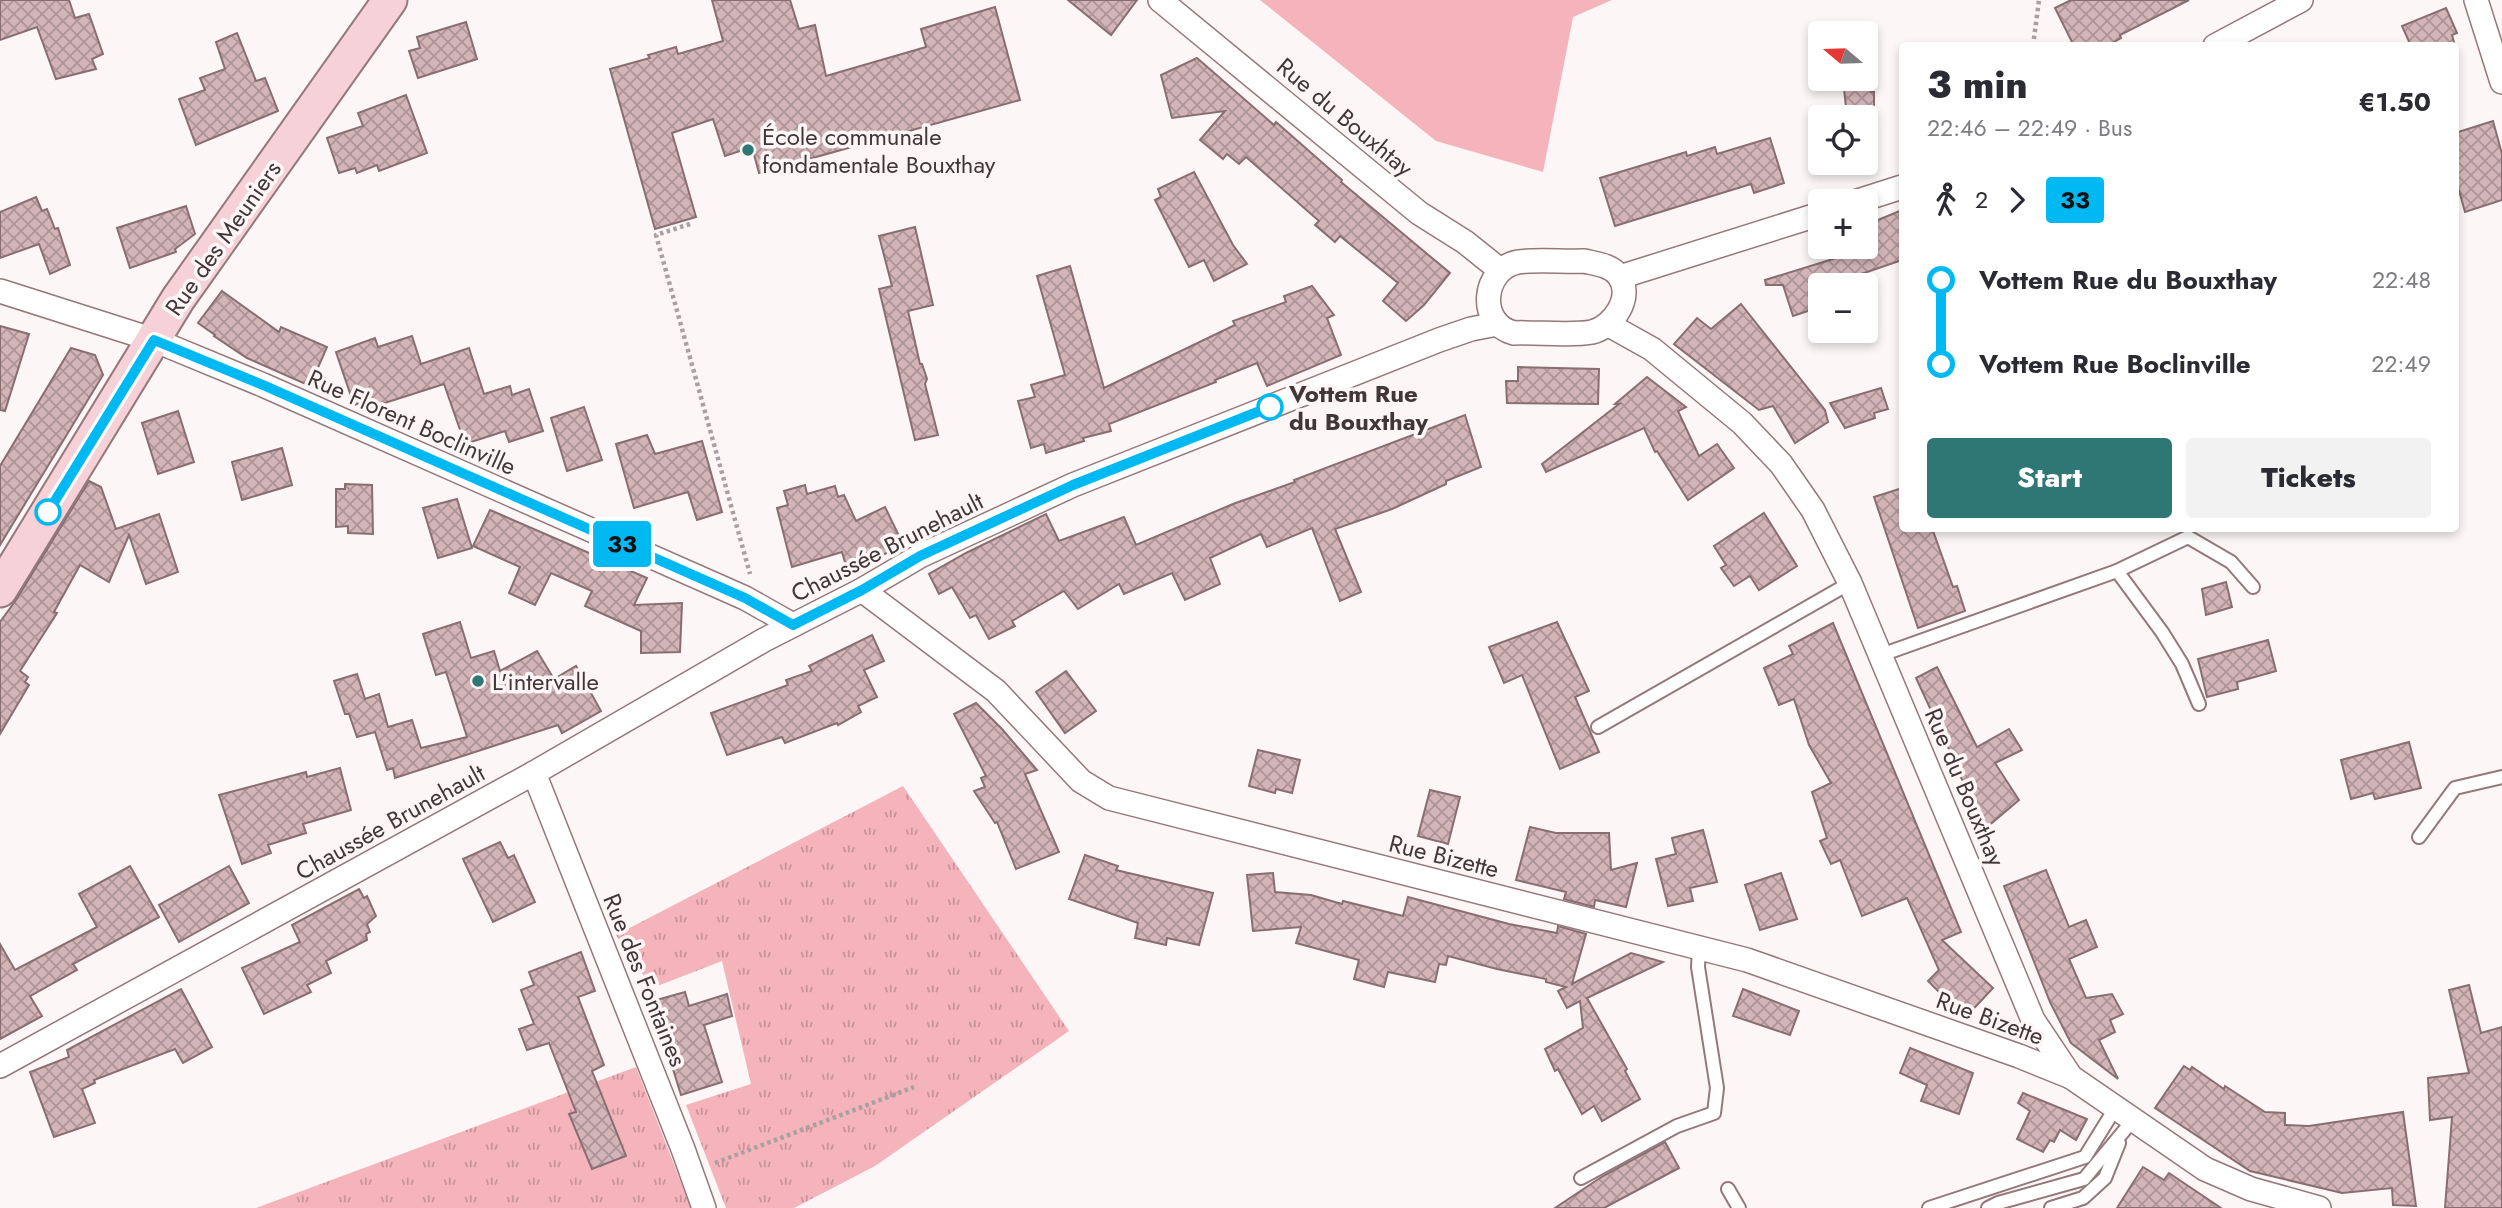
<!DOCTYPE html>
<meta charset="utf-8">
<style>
:root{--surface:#fff;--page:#f2f2f3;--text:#2b2b33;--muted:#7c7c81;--accent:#2e7774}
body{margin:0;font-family:Jost,sans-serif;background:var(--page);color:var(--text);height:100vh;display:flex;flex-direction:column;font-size:26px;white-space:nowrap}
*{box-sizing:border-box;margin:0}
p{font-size:23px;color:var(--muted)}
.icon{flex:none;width:38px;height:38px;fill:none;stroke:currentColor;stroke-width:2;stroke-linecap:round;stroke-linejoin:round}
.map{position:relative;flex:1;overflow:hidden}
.side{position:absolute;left:1899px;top:42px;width:560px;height:490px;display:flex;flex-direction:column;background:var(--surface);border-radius:7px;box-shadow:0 4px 10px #0003}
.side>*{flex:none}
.badge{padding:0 14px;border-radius:5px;font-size:24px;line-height:46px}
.needle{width:46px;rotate:289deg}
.buttons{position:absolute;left:1808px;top:21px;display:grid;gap:14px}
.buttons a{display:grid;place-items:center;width:70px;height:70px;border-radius:7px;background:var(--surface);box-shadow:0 4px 10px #0003;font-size:35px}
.map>.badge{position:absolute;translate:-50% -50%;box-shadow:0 0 0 4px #fff}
.legs{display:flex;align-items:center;gap:10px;height:77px;padding:0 28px;font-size:23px}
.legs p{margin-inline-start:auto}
.summary{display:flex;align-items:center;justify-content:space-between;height:119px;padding:0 28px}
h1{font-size:38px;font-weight:800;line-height:52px}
.cta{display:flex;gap:14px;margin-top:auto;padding:14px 28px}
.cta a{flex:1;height:80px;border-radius:7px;background:var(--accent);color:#fff;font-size:28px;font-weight:800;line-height:80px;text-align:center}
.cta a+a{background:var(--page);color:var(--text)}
ul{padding:0 28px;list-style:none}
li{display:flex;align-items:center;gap:24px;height:84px;font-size:26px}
li i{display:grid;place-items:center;width:10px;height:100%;margin:0 9px;background:currentColor}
li i::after{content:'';width:18px;height:18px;margin:-9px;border:5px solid;border-radius:50%;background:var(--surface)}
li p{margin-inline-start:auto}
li:first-child i{background:linear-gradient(#0000 50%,currentColor 0)}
li:last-child i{background:linear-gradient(currentColor 50%,#0000 0)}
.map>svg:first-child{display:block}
.grass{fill:#f5b3bb}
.park{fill:url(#park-tufts)}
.building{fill:url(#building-cross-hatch);stroke:#896e71;stroke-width:2}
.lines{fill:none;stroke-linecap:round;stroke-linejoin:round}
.lane-casing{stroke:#94787b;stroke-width:16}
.street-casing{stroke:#94787b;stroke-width:26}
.secondary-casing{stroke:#94787b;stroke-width:37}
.path{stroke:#a9a0a1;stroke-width:4.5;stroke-dasharray:3.5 3.5;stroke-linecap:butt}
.lane{stroke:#fff;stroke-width:12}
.street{stroke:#fff;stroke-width:23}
.secondary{stroke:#f7d1d8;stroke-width:33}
.line-1-casing{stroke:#fff;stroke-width:16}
.line-1{stroke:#00b9f2;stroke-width:10}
.poi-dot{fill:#2e7774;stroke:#fcf6f6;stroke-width:2.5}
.stop-1-dot{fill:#fff;stroke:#00b9f2;stroke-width:3.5}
.labels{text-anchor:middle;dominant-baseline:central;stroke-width:7;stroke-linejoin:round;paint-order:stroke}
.street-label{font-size:24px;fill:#423638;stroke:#fcf6f6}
.poi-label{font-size:24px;fill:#423638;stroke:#fcf6f6;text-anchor:start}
.stop-label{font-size:24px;font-weight:bold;fill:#423638;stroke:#fcf6f6;text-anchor:start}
</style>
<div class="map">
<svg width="2502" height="1208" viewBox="0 0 2502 1208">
<defs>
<pattern id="park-tufts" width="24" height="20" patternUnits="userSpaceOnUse" patternTransform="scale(1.75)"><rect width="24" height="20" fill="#f5b3bb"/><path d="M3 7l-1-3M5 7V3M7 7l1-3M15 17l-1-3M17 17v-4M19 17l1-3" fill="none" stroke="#c89299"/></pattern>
<pattern id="building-cross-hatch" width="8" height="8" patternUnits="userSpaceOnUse" patternTransform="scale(1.75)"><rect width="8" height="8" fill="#d3b5b8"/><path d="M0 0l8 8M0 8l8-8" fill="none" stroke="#ad9497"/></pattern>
</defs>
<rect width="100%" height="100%" fill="#fcf6f6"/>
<!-- grass -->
<path class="grass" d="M1260,0H1612L1573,17L1543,172L1436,141Z"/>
<!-- park -->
<g class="park">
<path d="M903,786L1069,1031L875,1166L794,1208H726L686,1105L751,1084L722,961L652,988L616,935Z"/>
<path d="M636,1067L691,1208H256Z"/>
</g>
<!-- building -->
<g class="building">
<path d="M0,0H69L75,18L89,14L103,54L92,59L96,69L56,79L37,27L0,40Z"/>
<path d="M712,0H790L799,29L815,25L826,76L926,47L921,29L995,7L1020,100L759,173L752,147L725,156L713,119L672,133L696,217L655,229L610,69L650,58L648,55L676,47L678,54L723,41Z"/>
<path d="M1068,0H1137L1111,35Z"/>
<path d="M2071,0H2189L2120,35L2121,38L2107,46H2074L2055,8Z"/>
<path d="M2446,8L2457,33L2452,35L2455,46H2411L2402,26Z"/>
<path d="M466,22L477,59L418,78L409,51L420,48L417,37Z"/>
<path d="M237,33L256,81L265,78L278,111L196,145L179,99L205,90L200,78L225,69L216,42Z"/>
<path d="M1197,58L1274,125L1276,122L1342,180L1341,182L1450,273L1424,305L1406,321L1383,301L1398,283L1340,236L1335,242L1315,225L1319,221L1246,157L1239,164L1227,154L1223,159L1200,140L1225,111L1172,118L1161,75Z"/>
<path d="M1843,79H1871V92H1874V117H1847Z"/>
<path d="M406,95L427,153L379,171L377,165L357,173L355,168L339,173L327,138L363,126L358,113Z"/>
<path d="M2493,121L2502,154V200L2465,212L2455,176V133Z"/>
<path d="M1770,138L1784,183L1754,193L1751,184L1615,226L1600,178L1686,152L1687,156L1715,147L1717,154Z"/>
<path d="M1194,172L1233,245L1247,264L1214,281L1204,260L1189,267L1155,200L1161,197L1158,189Z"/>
<path d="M36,197L42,211L47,209L55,229L58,228L70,265L50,274L39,244L0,258V212Z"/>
<path d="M186,206L195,234L175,249L176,252L130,268L117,228Z"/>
<path d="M1902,210V260L1841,281L1842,285H1820V307L1793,316L1783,285H1766L1765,280L1846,255L1844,247H1866V225Z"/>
<path d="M915,227L933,305L908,311L920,364H922L927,379L925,384L938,435L915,440L879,289L892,286L879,236Z"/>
<path d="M1070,266L1104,388L1235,325L1233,321L1286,302L1284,296L1312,286L1334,315L1327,318L1341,355L1267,386L1257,363L1215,380L1216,382L1109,424L1111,431L1083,438L1084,441L1046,453L1044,444L1031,448L1018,401L1035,397L1031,385L1065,375L1037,276Z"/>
<path d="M222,291L279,332L281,327L327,347L310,386L247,358L214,336L215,335L198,323Z"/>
<path d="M1741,304L1825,410L1828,422L1795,443L1773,406L1759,410L1674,344L1697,318L1711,329Z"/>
<path d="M0,326L29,334L5,411L0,410Z"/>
<path d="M412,336L421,364L469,348L484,394L510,386L512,395L529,389L543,431L509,442L505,431L465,444L444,384L369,408L366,401L354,405L336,352L375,338L378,347Z"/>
<path d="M71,348L95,355L103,375L0,545V466Z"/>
<path d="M1518,367L1599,369L1598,404L1507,403L1506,381H1518Z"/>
<path d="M1647,377L1686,407L1678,411L1699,456L1717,444L1734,468L1688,500L1657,451L1655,452L1644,428L1546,472L1542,464L1619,404H1615Z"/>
<path d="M1881,388L1888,409L1874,413L1875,418L1845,428L1830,403Z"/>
<path d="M584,407L602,460L567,471L551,418Z"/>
<path d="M178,411L194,462L158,474L142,423Z"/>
<path d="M1465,415L1481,467L1446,481V484L1392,509L1335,529L1361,592L1340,601L1312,528L1267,547L1261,534L1210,558L1220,584L1185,600L1172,573L1124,594L1119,584L1078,609L1064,591L1012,621L1015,626L989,639L976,615L970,618L952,587L939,594L929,574L966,553L1046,514L1059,541L1124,517L1136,545L1233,504L1295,482L1294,480Z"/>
<path d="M647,435L655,454L702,441L722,512L697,520L688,492L634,508L616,444Z"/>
<path d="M282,448L292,485L242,500L232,462Z"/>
<path d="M89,481L101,487L116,529L159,514L178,572L146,584L129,535L109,582L80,565L54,612L57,613L20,671L28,677L25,682L29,685L0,734V622L16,600Z"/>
<path d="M345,484L372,485L373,534L348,533V526L336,527V489H345Z"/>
<path d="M805,485L807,494L835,486L838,497L844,495L856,521L885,507L903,544L861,567L859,563L847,569L842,552L792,567L777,508L788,505L784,491Z"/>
<path d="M1902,488V528H1932L1953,587L1957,586L1965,611L1918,628L1874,497Z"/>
<path d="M457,499L472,548L438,558L423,508Z"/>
<path d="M490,510L647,578L634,605L682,603L680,652L641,653V631L585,606L592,591L551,573L535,605L509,593L520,567L473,546Z"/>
<path d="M1764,513L1797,566L1759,590L1750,576L1734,586L1721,568L1726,565L1714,546Z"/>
<path d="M2226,582L2232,607L2206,615L2202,589Z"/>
<path d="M460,622L471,658L494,651L500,671L537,651L554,679L576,666L601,711L562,733L558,725L395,778L393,768L387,770L375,732L357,737L349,714H345L334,681L357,674L365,699L379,694L388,727L412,720L421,748L467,737L446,672L436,675L423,634Z"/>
<path d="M1557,622L1589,691L1575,697L1599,752L1560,769L1522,675L1504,683L1489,647Z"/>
<path d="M1833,623L1961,932L1942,940L1993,988L1965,1018L1928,981L1939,970L1907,898L1862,916L1840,860L1831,864L1820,841L1827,838L1812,792L1831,783L1809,745L1794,699L1779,705L1764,668L1793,654L1789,646Z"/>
<path d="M872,635L884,661L864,670L877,697L858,706L861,712L838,725L837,723L785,743L782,737L727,755L711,713L788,685L786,680L812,671L809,666Z"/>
<path d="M2268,640L2276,671L2237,682L2238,689L2207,697L2198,659Z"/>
<path d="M1937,667L1977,747L2009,729L2022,750L1995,763L2019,800L1980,833L1966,798L1971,796L1952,761L1954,760L1916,678Z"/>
<path d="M1066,671L1096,711L1065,733L1036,692Z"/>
<path d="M976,703L1002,729L1037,770L1025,774L1059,852L1016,869L997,822L995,823L974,791L985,787L981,778L986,776L954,714Z"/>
<path d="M2409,742L2421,788L2375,799L2373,793L2351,799L2341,760Z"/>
<path d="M1258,750L1300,760L1292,793L1276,789L1275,793L1249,786Z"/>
<path d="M340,768L351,810L303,824L306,833L268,845L271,853L242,864L219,795L306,772L307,777Z"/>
<path d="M1430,790L1460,797L1448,844L1418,836Z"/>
<path d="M1530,827L1556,833H1609L1611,870L1637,863L1626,907L1595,900L1594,907L1564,899L1566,892L1516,880Z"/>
<path d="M1703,830L1717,882L1690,888L1693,901L1668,906L1656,859L1676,854L1672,838Z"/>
<path d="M500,842L508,858L514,855L535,902L493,922L463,859Z"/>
<path d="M1085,855L1118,866L1116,870L1213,893L1199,945L1167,938L1166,945L1135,938L1138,923L1069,899Z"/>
<path d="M130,866L159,917L73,964L77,970L30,996L42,1016L0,1039V944L15,970L97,927L79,894Z"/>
<path d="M229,866L249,903L179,942L159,905Z"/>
<path d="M2046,870L2069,927L2086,920L2097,947L2069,959L2086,998L2112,994L2123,1014L2110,1020L2115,1032L2099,1040L2118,1079L2071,1043L2050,1002L2004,886Z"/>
<path d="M1273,873L1275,892L1311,895L1342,904L1343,901L1403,916L1408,897L1509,924L1557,933L1558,926L1586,934L1572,984L1631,953L1663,962L1587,998L1627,1069L1625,1071L1640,1099L1602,1121L1594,1106L1582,1114L1558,1069L1555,1071L1545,1049L1583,1028L1580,1001L1567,1008L1558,991L1566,987L1546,982V979L1497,969L1448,956L1446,965L1439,964L1435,982L1388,972L1384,987L1354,979L1359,960L1296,943L1301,927L1253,931L1247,875Z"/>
<path d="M1781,873L1797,919L1760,930L1745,885Z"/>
<path d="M359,889L364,898L367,896L376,916L367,924L370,932L366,934L367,940L326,961L331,973L307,985L311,992L264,1014L242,968L300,942L292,925Z"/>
<path d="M581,952L595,991L578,997L604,1065L592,1071L626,1156L592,1169L569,1114L576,1112L549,1043L527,1050L519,1029L534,1024L521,990L534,985L529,972Z"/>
<path d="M2469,985L2481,1033L2502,1027V1208H2445L2452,1117L2430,1120L2428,1078L2469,1073L2449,990Z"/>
<path d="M181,989L212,1047L183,1063L175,1049L94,1080L95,1083L82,1089L95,1123L54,1137L30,1072L69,1057L67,1050Z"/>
<path d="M1743,989L1799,1011L1790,1035L1733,1016Z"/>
<path d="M685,992L689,1006L727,994L732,1016L704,1025L722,1082L681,1095L663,1037L661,1038L653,1001Z"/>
<path d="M1910,1048L1973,1073L1959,1114L1921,1101L1927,1085L1900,1073Z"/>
<path d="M2184,1066L2190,1070L2192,1067L2224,1089L2225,1086L2265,1112L2285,1113V1125L2309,1126L2403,1112L2416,1206L2393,1205L2392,1188L2342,1193L2250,1171L2155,1108Z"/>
<path d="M2023,1093L2087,1119L2076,1140L2060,1130L2054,1142L2050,1140L2043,1152L2017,1139L2030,1111L2018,1103Z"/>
<path d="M1665,1142L1679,1168L1604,1208H1555L1603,1176Z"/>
<path d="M2143,1167L2164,1180L2169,1173L2221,1208H2117Z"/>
</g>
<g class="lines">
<defs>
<g id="lane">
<path d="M2117,571L2162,632L2182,664L2199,704"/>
<path d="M1881,655L2117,571L2188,537L2231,562L2253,587"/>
<path d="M1598,727L1850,583"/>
<path d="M2419,837L2455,788L2502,777"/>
<path d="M1581,1178L1677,1126L1714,1113L1717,1088L1698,967L1699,948"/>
<path d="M1728,1189L1739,1208"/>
<path d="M1929,1208L2085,1157L2116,1107"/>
<path d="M1988,1208L1998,1203L2084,1179L2133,1120"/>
<path d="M2051,1208L2083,1198L2105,1178L2119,1143"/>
</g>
<g id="street">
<path d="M1160,0L1419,213L1465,242L1500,270"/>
<path d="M2476,0L2502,82"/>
<path d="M2215,46L2301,0"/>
<path d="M1858,201L1902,187"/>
<path d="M1584,261C1597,264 1611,265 1619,276C1634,297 1613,327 1592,332C1573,336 1535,332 1514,333C1477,324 1482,269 1518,262C1536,259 1565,262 1584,261Z"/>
<path d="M1620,277L1820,214"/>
<path d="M0,291L154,340L263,385L745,598L793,625"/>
<path d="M1609,325L1652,349L1742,423L1781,464L1813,510L1850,583L2033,1020L2071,1077L2205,1169L2251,1189L2319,1208"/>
<path d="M862,590L996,691L1081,781L1109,798L1747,960L2019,1056L2071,1077"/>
<path d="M534,773L683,1149L704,1208"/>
<path d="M0,1066L534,773L764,640L862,590L920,556L1073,485L1439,340L1471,329L1497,324"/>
</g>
<path id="secondary" d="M0,590L178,299L390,0"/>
</defs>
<!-- lane casing -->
<use href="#lane" class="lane-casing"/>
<!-- street casing -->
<use href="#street" class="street-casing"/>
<!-- secondary casing -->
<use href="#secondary" class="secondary-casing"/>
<!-- path -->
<g class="path">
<path d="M2033,46L2039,0"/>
<path d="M690,224L656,235L750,574"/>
<path d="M715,1163L914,1087"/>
</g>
<!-- lane -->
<use href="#lane" class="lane"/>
<!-- street -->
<use href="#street" class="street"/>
<!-- secondary -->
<use href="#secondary" class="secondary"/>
</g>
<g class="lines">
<defs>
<path id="line-1" d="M48,512L154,340L263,385L745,598L793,625L862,590L920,556L1073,485L1270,407"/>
</defs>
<!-- line-1 casing -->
<use href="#line-1" class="line-1-casing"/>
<!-- line-1 -->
<use href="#line-1" class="line-1"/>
</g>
<!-- markers -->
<g class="poi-dot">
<circle cx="748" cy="150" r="7"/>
<circle cx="478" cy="681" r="7"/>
</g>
<g class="stop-1-dot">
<circle cx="1270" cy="407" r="12"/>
<circle cx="48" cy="512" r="12"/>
</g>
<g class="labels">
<!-- street labels -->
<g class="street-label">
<text transform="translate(1345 117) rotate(40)">Rue du Bouxhtay</text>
<text transform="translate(223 238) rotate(-55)">Rue des Meuniers</text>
<text transform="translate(412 422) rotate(24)">Rue Florent Boclinville</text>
<text transform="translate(887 547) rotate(-27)">Chaussée Brunehault</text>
<text transform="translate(1965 787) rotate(67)">Rue du Bouxthay</text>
<text transform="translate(390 822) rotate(-29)">Chaussée Brunehault</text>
<text transform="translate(1444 856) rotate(14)">Rue Bizette</text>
<text transform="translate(645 980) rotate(68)">Rue des Fontaines</text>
<text transform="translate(1990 1018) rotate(20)">Rue Bizette</text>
</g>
<!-- poi labels -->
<g class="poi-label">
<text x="762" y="136">École communale<tspan x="762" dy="28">fondamentale Bouxthay</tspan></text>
<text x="492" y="681">L'intervalle</text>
</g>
<!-- stop labels -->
<g class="stop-label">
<text x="1289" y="393">Vottem Rue<tspan x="1289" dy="28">du Bouxthay</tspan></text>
</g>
</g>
</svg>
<div class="buttons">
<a><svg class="needle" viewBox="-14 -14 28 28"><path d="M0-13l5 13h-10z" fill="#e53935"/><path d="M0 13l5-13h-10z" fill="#7c7c81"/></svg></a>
<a><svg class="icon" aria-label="locate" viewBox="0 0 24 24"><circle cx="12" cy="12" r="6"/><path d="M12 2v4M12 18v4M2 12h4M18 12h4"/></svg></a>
<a>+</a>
<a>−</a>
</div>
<b class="badge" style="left:622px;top:544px;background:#00b9f2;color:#111">33</b>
<section class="side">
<div class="summary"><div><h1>3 min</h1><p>22:46 – 22:49 · Bus</p></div><b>€1.50</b></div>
<div class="legs"><svg class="icon" aria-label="walk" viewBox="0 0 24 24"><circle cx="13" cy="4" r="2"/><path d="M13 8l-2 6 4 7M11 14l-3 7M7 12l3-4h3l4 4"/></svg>2<svg class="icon" aria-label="forward" viewBox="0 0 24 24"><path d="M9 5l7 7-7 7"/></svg><b class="badge" style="background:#00b9f2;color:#111">33</b></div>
<ul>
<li><i style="color:#00b9f2"></i><b>Vottem Rue du Bouxthay</b><p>22:48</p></li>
<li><i style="color:#00b9f2"></i><b>Vottem Rue Boclinville</b><p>22:49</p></li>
</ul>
<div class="cta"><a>Start</a><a>Tickets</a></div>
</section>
</div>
